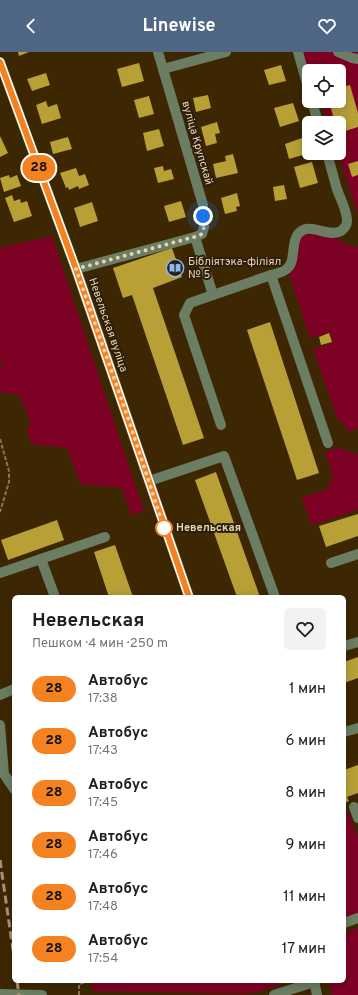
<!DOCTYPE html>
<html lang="ru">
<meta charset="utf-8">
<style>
:root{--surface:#fff;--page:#f2f2f2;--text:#202124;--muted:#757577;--accent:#4f6685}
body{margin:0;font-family:Overpass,sans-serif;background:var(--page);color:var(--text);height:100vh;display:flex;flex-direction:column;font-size:15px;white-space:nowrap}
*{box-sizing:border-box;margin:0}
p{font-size:13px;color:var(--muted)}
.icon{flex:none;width:22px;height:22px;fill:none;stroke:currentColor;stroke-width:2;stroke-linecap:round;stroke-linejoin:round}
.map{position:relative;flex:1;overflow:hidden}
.panel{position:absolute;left:12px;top:543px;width:334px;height:388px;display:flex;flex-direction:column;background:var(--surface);border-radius:6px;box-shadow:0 2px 10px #0003}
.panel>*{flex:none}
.badge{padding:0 8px;border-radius:13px;font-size:14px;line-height:26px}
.controls{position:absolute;left:302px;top:12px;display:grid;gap:8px}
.controls a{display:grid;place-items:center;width:44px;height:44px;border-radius:6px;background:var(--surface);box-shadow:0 2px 10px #0003;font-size:20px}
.you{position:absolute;width:20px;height:20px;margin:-10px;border:3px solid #fff;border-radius:50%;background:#1a73e8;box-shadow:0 0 0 6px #1a73e833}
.map>.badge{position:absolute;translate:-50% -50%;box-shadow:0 0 0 2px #fff}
.round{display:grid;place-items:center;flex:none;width:42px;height:42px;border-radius:6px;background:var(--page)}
.overview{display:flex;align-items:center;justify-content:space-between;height:68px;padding:0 20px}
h1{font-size:19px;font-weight:700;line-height:30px}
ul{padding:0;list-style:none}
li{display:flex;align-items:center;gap:12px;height:52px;padding:0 20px}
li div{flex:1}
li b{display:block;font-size:15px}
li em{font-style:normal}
li .badge{min-width:44px;font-weight:700;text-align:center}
header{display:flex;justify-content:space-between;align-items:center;height:52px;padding:0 20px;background:var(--accent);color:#fff;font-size:18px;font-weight:700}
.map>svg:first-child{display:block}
.green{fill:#7d0025}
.building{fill:#b8a037}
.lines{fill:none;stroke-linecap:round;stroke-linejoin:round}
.path{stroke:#8b7452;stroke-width:2;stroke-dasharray:4 2;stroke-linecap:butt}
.minor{stroke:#6b7d63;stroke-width:10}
.rail{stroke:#aa9372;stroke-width:3;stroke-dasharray:8 4;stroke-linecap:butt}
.line-casing{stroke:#fff;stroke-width:9}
.line{stroke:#f58220;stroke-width:6}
.walk{stroke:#ead3b4;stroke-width:4;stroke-dasharray:0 7.2}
.stop-dot{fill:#fff;stroke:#f58220;stroke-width:2}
.labels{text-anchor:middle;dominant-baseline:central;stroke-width:4;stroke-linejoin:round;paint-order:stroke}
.street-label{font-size:11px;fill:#ead3b4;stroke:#2d1f0b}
.poi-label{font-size:11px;fill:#ead3b4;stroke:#2d1f0b;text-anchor:start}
.stop-label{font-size:11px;font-weight:bold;fill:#ead3b4;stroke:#2d1f0b;text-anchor:start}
</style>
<header><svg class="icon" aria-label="back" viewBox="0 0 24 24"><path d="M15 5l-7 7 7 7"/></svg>Linewise<svg class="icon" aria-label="heart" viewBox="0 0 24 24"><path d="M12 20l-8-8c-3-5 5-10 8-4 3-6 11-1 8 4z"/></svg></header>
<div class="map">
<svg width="358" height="943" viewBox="0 0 358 943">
<rect width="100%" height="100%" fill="#3d2703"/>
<!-- green -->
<g class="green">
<path d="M303,0H358V164L338,101H339V71H328L322,49H339V19H309V24Z"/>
<path d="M309,180L333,184L346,192L358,195V375L356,376L354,379L349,380L341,368L338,369L313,297L333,291L330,281L310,286L289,221L300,185Z"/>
<path d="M52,184L60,208L144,459L131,463L122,436L80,432L67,396L32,392L27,377L31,371L19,343L0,340V315L4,310L0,309V196Z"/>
<path d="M338,396L358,402V458L311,473L302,445L326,438L333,425L325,400Z"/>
<path d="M349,761L358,787V861L344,865V763Z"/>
<path d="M358,876V943H332L329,929H344V881Z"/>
<path d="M102,929H284C272,938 258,940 244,942L93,939L92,931Z"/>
</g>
<!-- building -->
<g class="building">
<path d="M18,0H29L19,4Z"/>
<path d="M139,11L144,29L122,35L117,17Z"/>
<path d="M281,13L286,29L269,33L264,18Z"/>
<path d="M46,21L50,33L32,39L27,27Z"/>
<path d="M350,33L358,61V75L339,81V71H335L329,49H339V36Z"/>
<path d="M208,43L211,56L196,60L193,46Z"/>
<path d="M149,44L154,62L139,66L134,48Z"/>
<path d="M46,49L48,55L57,52L61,66L42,72L36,53Z"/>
<path d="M293,51L299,69L280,75L274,56Z"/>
<path d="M217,70L220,81L215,82L217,91L206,94L201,75Z"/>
<path d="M159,77L164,94L147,99L143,81Z"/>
<path d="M0,84L8,101L0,105Z"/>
<path d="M68,85L72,97L53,102L50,90Z"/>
<path d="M302,86L306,102L289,107L285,92Z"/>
<path d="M233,102L238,121L216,126L213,112L226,109L225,104Z"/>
<path d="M358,109V123L352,125L348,112Z"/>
<path d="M312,110L318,131L300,136L294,115Z"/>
<path d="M163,114L164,119L171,117L174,127L158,131L154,116Z"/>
<path d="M76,116L79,124L85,122L89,133L79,137L78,134L69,138L68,135L66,136L60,121Z"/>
<path d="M9,123L10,126L17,123L21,134L4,140L0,126Z"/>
<path d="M284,133L287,147L275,149L273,135Z"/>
<path d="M237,141L240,154L236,155L237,159L225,162L221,146Z"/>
<path d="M12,143L14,149L20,147L21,151L27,149L32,164L14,170L5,146Z"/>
<path d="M181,149L186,165L169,170L164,154Z"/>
<path d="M92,150L98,169L80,175L74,156Z"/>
<path d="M172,196L182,225L153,236L204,386L183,393L132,243L123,246L113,216Z"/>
<path d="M270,270L319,421L297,428L247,278Z"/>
<path d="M329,281L332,290L321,293L319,285Z"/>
<path d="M216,420L260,545H237L195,428Z"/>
<path d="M358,462V484L326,495L319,474Z"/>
<path d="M57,468L64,488L8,508L1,488Z"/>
<path d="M115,493L133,545H109L94,500Z"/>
<path d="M358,605V626L344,631V610Z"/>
<path d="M358,713V741L347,745L349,749L344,751V718Z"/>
</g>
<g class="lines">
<!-- path -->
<g class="path">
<path d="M0,387L9,419V430L0,460"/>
<path d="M79,943V932L92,929"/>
</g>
<!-- minor -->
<g class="minor">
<path d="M298,0L309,39"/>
<path d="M338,0L352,6L358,7"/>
<path d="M0,10L76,217L189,545"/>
<path d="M163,17L226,0"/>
<path d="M312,49L318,71"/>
<path d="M195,185L213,243L271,223L328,391"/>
<path d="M76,217L195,185L202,182L204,175L203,153L158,0"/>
<path d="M271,223C275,222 281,221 285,218C297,212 290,192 298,182C309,168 328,187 341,179C345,176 347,173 347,169C347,157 339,145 336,134C333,123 330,112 327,101"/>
<path d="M213,243L190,251L184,263L221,373"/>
<path d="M149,429L224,404L275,545"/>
<path d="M41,507L55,545"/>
<path d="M331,511L358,502"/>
<path d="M0,521L105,485"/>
<path d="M344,594L358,590"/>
<path d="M0,643L14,637"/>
<path d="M0,673L4,722L14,737"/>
<path d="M344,680L358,676"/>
<path d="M354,755L358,766"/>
<path d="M344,871L358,866"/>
<path d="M314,929L317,943"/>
<path d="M0,942L42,943"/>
<path d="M274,943L314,930"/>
</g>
<!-- rail -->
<g class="rail">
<path d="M0,808L14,905"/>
<path d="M17,929L19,943"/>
</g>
</g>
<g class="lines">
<defs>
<path id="line" d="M0,10L76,217L189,545"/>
</defs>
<!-- line casing -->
<use href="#line" class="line-casing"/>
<!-- line -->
<use href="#line" class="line"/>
<!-- walk -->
<path class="walk" d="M164,476L129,369L76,217L194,185L202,182L204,175L203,164"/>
</g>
<!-- icons -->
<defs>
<symbol id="library-ring" viewBox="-11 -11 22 22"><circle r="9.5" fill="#2d1f0b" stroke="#89bafc" stroke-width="1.5"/><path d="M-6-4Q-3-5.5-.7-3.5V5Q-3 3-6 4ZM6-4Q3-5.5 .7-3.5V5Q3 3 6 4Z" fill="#89bafc"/></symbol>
</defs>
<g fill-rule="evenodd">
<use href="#library-ring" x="165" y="206" width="20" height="20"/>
</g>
<!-- markers -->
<circle class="stop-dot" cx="164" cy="476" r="8"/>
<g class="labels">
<!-- street labels -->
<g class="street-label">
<text transform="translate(197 91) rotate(74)">вуліца Крупскай</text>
<text transform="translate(108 273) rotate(71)">Невельская вуліца</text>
</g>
<!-- poi labels -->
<g class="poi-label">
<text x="188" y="210">Бібліятэка-філіял<tspan x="188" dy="13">№ 5</tspan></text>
</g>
<!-- stop labels -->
<g class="stop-label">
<text x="176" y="476">Невельская</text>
</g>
</g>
</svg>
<div class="controls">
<a><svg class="icon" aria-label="locate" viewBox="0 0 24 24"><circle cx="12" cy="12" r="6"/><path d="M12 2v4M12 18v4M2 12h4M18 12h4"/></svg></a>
<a><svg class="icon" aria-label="layers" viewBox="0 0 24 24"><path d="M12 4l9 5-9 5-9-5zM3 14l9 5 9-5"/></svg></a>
</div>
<div class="you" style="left:203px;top:164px"></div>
<b class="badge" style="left:39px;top:116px;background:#f58220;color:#111">28</b>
<section class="panel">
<div class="overview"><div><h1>Невельская</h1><p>Пешком · 4 мин · 250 m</p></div><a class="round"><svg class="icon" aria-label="heart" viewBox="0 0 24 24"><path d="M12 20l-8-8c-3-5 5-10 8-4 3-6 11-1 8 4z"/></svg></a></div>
<ul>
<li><span class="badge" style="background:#f58220;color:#111">28</span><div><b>Автобус</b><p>17:38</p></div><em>1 мин</em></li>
<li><span class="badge" style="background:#f58220;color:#111">28</span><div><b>Автобус</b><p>17:43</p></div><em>6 мин</em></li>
<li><span class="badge" style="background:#f58220;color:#111">28</span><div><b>Автобус</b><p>17:45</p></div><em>8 мин</em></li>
<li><span class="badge" style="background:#f58220;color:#111">28</span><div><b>Автобус</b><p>17:46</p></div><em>9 мин</em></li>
<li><span class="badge" style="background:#f58220;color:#111">28</span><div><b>Автобус</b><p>17:48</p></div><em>11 мин</em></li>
<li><span class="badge" style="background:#f58220;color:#111">28</span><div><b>Автобус</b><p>17:54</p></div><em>17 мин</em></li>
</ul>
</section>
</div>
